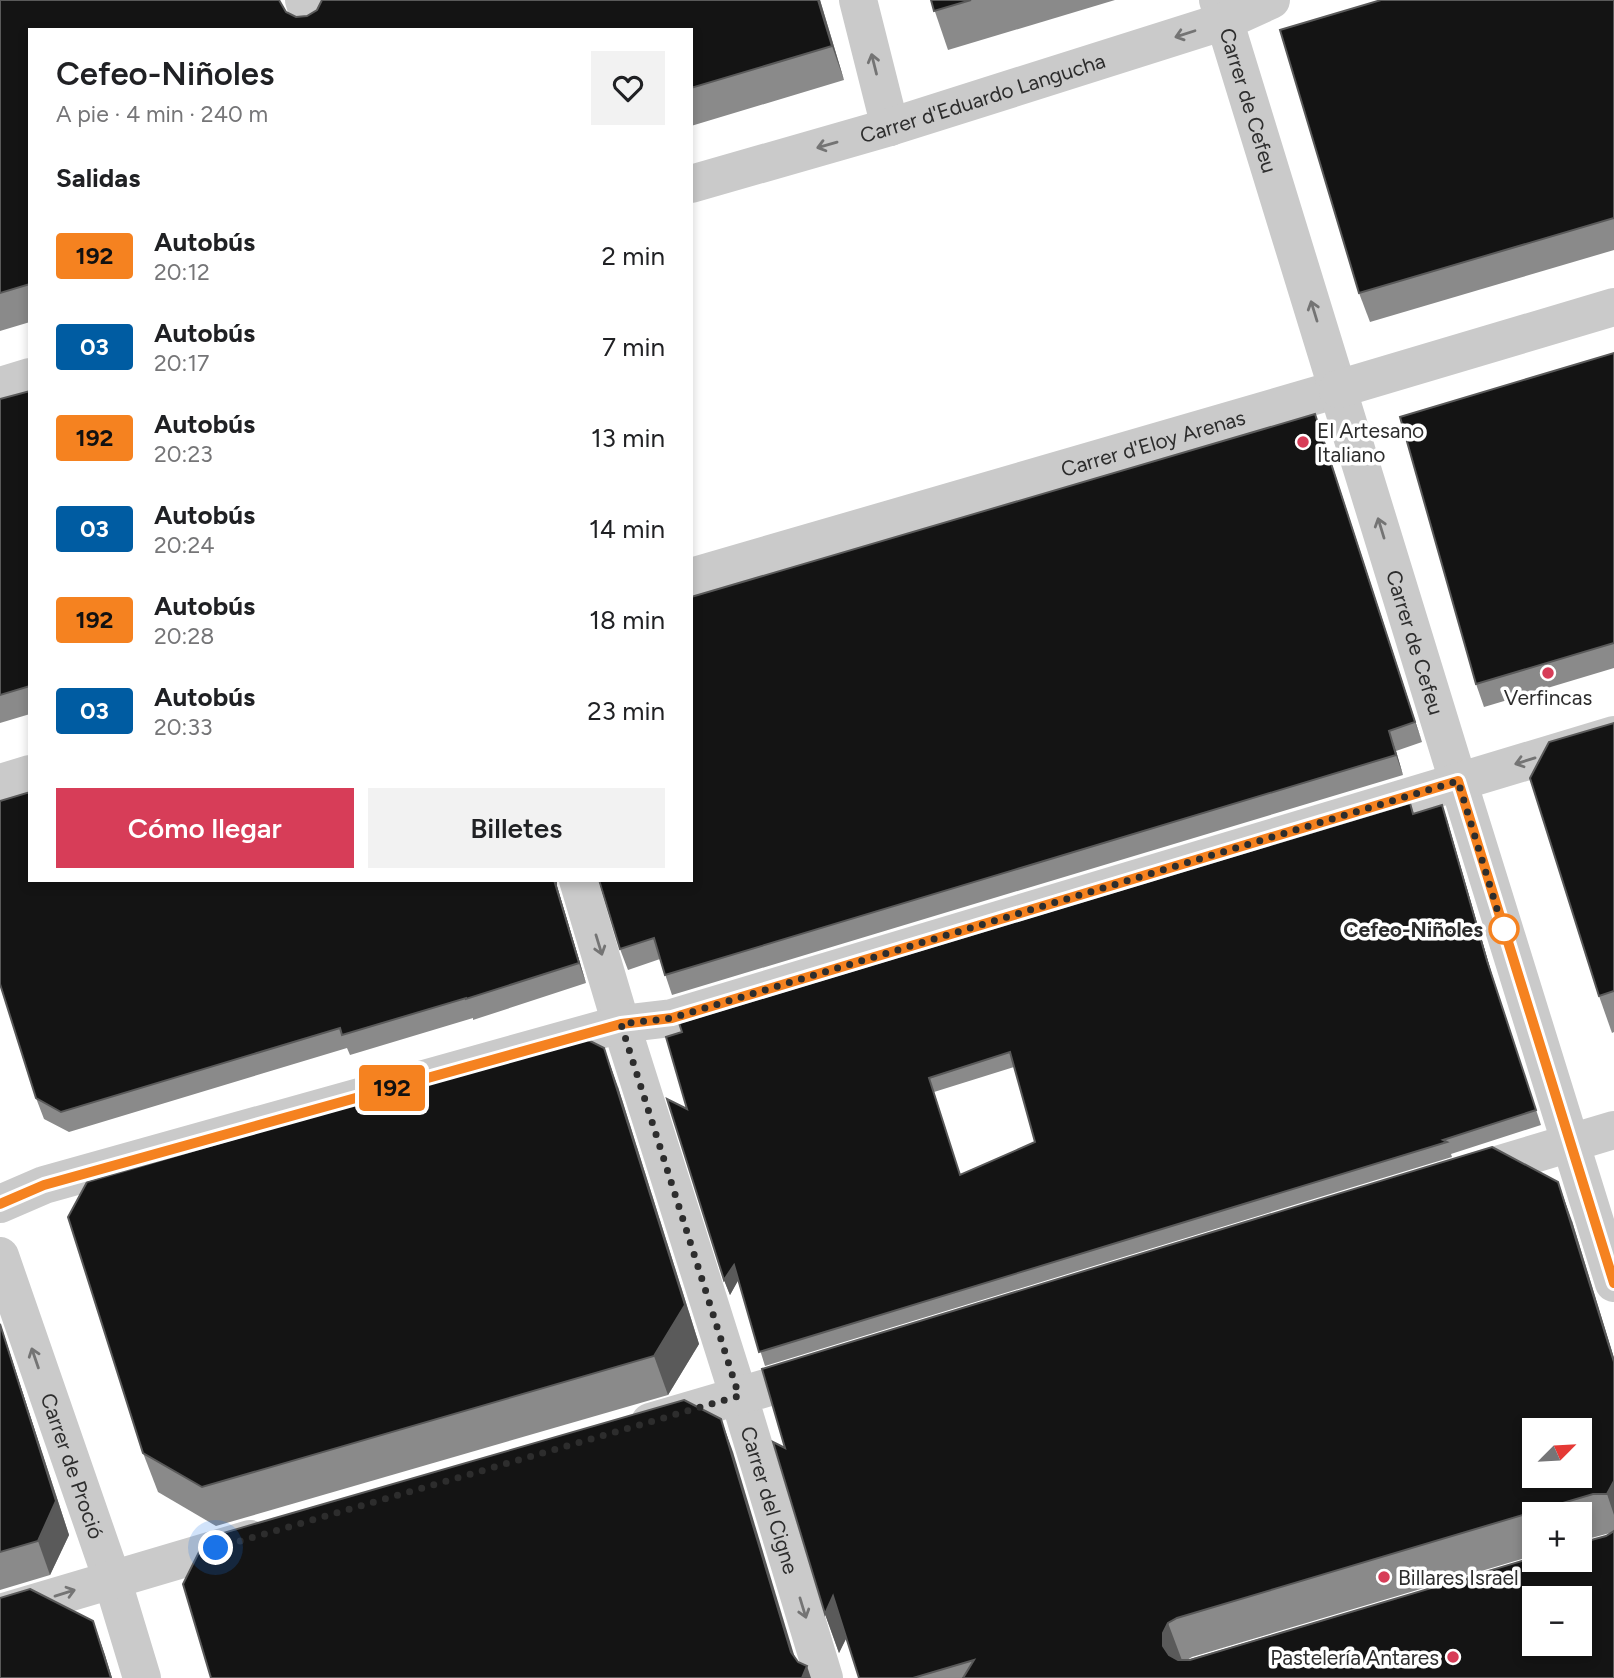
<!DOCTYPE html>
<html lang="es">
<meta charset="utf-8">
<style>
:root{--surface:#fff;--page:#f2f2f2;--text:#202124;--muted:#757577;--accent:#d73d58}
body{margin:0;font-family:Figtree,sans-serif;background:var(--page);color:var(--text);height:100vh;display:flex;flex-direction:column;font-size:26px;white-space:nowrap}
*{box-sizing:border-box;margin:0}
p{font-size:23px;color:var(--muted)}
.icon{flex:none;width:38px;height:38px;fill:none;stroke:currentColor;stroke-width:2;stroke-linecap:round;stroke-linejoin:round}
.map{position:relative;flex:1;overflow:hidden}
.drawer{position:absolute;left:28px;top:28px;width:665px;height:854px;display:flex;flex-direction:column;background:var(--surface);border-radius:0px;box-shadow:0 4px 10px #0003}
.drawer>*{flex:none}
.badge{padding:0 14px;border-radius:5px;font-size:24px;line-height:46px}
.needle{width:46px;rotate:66deg}
.controls{position:absolute;left:1522px;top:1418px;display:grid;gap:14px}
.controls a{display:grid;place-items:center;width:70px;height:70px;border-radius:0px;background:var(--surface);box-shadow:0 4px 10px #0003;font-size:35px}
.you{position:absolute;width:35px;height:35px;margin:-18px;border:5px solid #fff;border-radius:50%;background:#1a73e8;box-shadow:0 0 0 10px #1a73e833}
.map>.badge{position:absolute;translate:-50% -50%;box-shadow:0 0 0 4px #fff}
h2{padding:0 28px;font-size:26px;line-height:63px}
.round{display:grid;place-items:center;flex:none;width:74px;height:74px;border-radius:0px;background:var(--page)}
.summary{display:flex;align-items:center;justify-content:space-between;height:119px;padding:0 28px}
h1{font-size:33px;font-weight:600;line-height:52px}
.action{display:flex;gap:14px;margin-top:auto;padding:14px 28px}
.action a{flex:1;height:80px;border-radius:0px;background:var(--accent);color:#fff;font-size:28px;font-weight:600;line-height:80px;text-align:center}
.action a+a{background:var(--page);color:var(--text)}
ul{padding:0;list-style:none}
li{display:flex;align-items:center;gap:21px;height:91px;padding:0 28px}
li div{flex:1}
li b{display:block;font-size:26px}
li em{font-style:normal}
li .badge{min-width:77px;font-weight:700;text-align:center}
.map>svg:first-child{display:block}
.lines{fill:none;stroke-linecap:round;stroke-linejoin:round}
.pedestrian{stroke:#cacaca;stroke-width:38}
.minor{stroke:#cacaca;stroke-width:38}
.wall{fill:#8a8a8a;fill-rule:evenodd}
.shaded-wall{fill:#5a5a5a}
.building{fill:#141414;stroke:#5a5a5a;stroke-width:2;fill-rule:evenodd}
.oneway{stroke:#747474}
.line-casing{stroke:#fff;stroke-width:16}
.line{stroke:#f58220;stroke-width:10}
.walk{stroke:#2d2d2d;stroke-width:7;stroke-dasharray:0 12.6}
.poi-dot{fill:#d73d58;stroke:#fff;stroke-width:2.5}
.stop-dot{fill:#fff;stroke:#f58220;stroke-width:3.5}
.labels{text-anchor:middle;dominant-baseline:central;stroke-width:7;stroke-linejoin:round;paint-order:stroke}
.street-label{font-size:21px;fill:#2d2d2d;stroke:#fff}
.poi-label{font-size:21px;fill:#2d2d2d;stroke:#fff;text-anchor:start}
.stop-label{font-size:21px;font-weight:bold;fill:#2d2d2d;stroke:#fff;text-anchor:end}
</style>
<div class="map">
<svg width="1614" height="1678" viewBox="0 0 1614 1678">
<rect width="100%" height="100%" fill="#fff"/>
<g class="lines">
<!-- pedestrian -->
<path class="pedestrian" id="s1" d="M691,577L1338,389"/>
<!-- minor -->
<g class="minor">
<path d="M304,0L313,30"/>
<path d="M858,0L890,127"/>
<path id="s2" d="M1218,0L1458,781L1614,1283"/>
<path id="s3" d="M691,184L890,127L1225,21L1271,0"/>
<path d="M0,386L30,377"/>
<path d="M1338,389L1614,307"/>
<path d="M0,783L30,774"/>
<path id="s4" d="M578,880L621,1024L739,1397L824,1678"/>
<path d="M1467,1174L1614,1130"/>
<path d="M0,1204L44,1185L621,1024L672,1018L1614,735"/>
<path id="s5" d="M0,1256L112,1579L142,1678"/>
<path d="M650,1422L817,1373"/>
<path d="M0,1613L250,1539"/>
</g>
</g>
<!-- wall -->
<g class="wall">
<path d="M0,0L283,6L286,12L296,17L820,0L844,80L691,126V30H30V322L0,331Z"/>
<path d="M931,0H1115L948,50Z"/>
<path d="M1614,0V250L1370,322L1359,293Z"/>
<path d="M1614,353V668L1484,707L1476,684Z"/>
<path d="M30,391V714L0,723V399Z"/>
<path d="M1315,414L1422,742L1396,751L1403,775L672,995L660,959L628,970L620,949Z"/>
<path d="M1614,723V1032L1612,1033L1599,996Z"/>
<path d="M1410,803L1414,814L1442,805L1447,820L1492,975L1541,1125L1451,1154L1452,1157L765,1366L738,1280L730,1295L724,1280L687,1109ZM1014,1067L1035,1142L960,1175L934,1092Z"/>
<path d="M557,886L586,983L473,1020V1018L350,1055L347,1048L69,1132L44,1119L36,1098Z"/>
<path d="M618,1087L699,1344L668,1395L216,1526L158,1492L143,1453Z"/>
<path d="M1572,1221L1614,1358V1678H859L846,1638L839,1653L825,1614L785,1448ZM1535,1514H1580V1541L1610,1533L1606,1536L1187,1660L1192,1657L1535,1555Z"/>
<path d="M0,1323L69,1535L50,1575L0,1590Z"/>
</g>
<!-- shaded-wall -->
<g class="shaded-wall">
<path d="M818,0H820L844,80L832,46Z"/>
<path d="M1315,414L1322,434L1422,742L1415,722Z"/>
<path d="M1389,731L1396,751L1403,775L1396,755Z"/>
<path d="M1442,805L1447,820L1492,975L1541,1125L1487,961Z"/>
<path d="M554,880H557V886L586,983L579,963Z"/>
<path d="M604,1048L618,1087L699,1344L668,1395L654,1356Z"/>
<path d="M1558,1182L1572,1221L1614,1358V1362Z"/>
<path d="M734,1265L739,1279L730,1295L724,1280Z"/>
<path d="M0,1323L69,1535L50,1575L38,1541Z"/>
<path d="M721,1419L733,1452L801,1678L791,1652Z"/>
<path d="M1614,1481V1515L1607,1494Z"/>
<path d="M833,1596L848,1635L839,1653L825,1614Z"/>
<path d="M93,1621L105,1655L112,1678H111Z"/>
<path d="M1168,1623L1183,1663L1177,1672L1163,1646V1633Z"/>
<path d="M807,1666L811,1678H802Z"/>
</g>
<!-- building -->
<g class="building">
<path d="M0,0H279L286,12L296,17L307,16L317,10L322,0H818L832,46L691,88V30H30V284L0,293Z"/>
<path d="M931,0H971L934,11Z"/>
<path d="M1381,0H1614V218L1359,293L1280,30Z"/>
<path d="M1614,353V643L1476,684L1400,417Z"/>
<path d="M30,391V686L0,695V399Z"/>
<path d="M1315,414L1415,722L1389,731L1396,755L665,975L654,938L620,949L599,880H691V597Z"/>
<path d="M1614,723V991L1599,996L1530,778L1549,742Z"/>
<path d="M30,792V880H554L579,963L466,999V998L342,1035L340,1028L61,1112L36,1098L0,984V801Z"/>
<path d="M1410,803L1413,814L1442,805L1487,961L1536,1110L1443,1140L1447,1142L759,1352L734,1265L724,1280L667,1099L687,1109L666,1037L682,1032L679,1023ZM1010,1052L1035,1142L960,1175L929,1078Z"/>
<path d="M582,1037L604,1048L685,1305L654,1356L202,1487L143,1453L68,1217L87,1182Z"/>
<path d="M1492,1147L1558,1182L1614,1362V1481L1607,1494H1593L1177,1618L1168,1623L1163,1633V1646L1169,1655L1178,1660H1190L1535,1557V1559H1580V1543L1606,1536L1614,1531V1678H963L974,1660L913,1678H859L833,1596L825,1614L773,1442L785,1448L762,1369ZM1535,1430H1580V1475H1535ZM1535,1598H1580V1643H1535Z"/>
<path d="M0,1324L56,1501L38,1541L0,1552Z"/>
<path d="M684,1400L721,1419L791,1652L798,1662L807,1666L802,1678H211L183,1584L206,1538Z"/>
<path d="M30,1589L93,1621L111,1678H0V1598Z"/>
</g>
<!-- one-way arrows -->
<defs><path id="oneway-shaft" d="M-6 0H5M1.5-3L5.5 0L1.5 3" fill="none" stroke-width="1.6" stroke-linecap="round" stroke-linejoin="round" transform="scale(1.75)"/></defs>
<g class="oneway">
<use href="#oneway-shaft" transform="translate(1185 34) rotate(162)"/>
<use href="#oneway-shaft" transform="translate(874 64) rotate(-104)"/>
<use href="#oneway-shaft" transform="translate(827 145) rotate(164)"/>
<use href="#oneway-shaft" transform="translate(1314 311) rotate(-107)"/>
<use href="#oneway-shaft" transform="translate(1381 528) rotate(-107)"/>
<use href="#oneway-shaft" transform="translate(1525 761) rotate(163)"/>
<use href="#oneway-shaft" transform="translate(599 945) rotate(73)"/>
<use href="#oneway-shaft" transform="translate(35 1358) rotate(-109)"/>
<use href="#oneway-shaft" transform="translate(65 1593) rotate(-17)"/>
<use href="#oneway-shaft" transform="translate(803 1608) rotate(73)"/>
</g>
<g class="lines">
<defs>
<path id="line" d="M0,1204L44,1185L621,1024L672,1018L1458,781L1614,1283"/>
</defs>
<!-- line casing -->
<use href="#line" class="line-casing"/>
<!-- line -->
<use href="#line" class="line"/>
<!-- walk -->
<path class="walk" d="M216,1548L739,1396L621,1024L672,1018L1458,781L1504,932V929"/>
</g>
<!-- markers -->
<g class="poi-dot">
<circle cx="1303" cy="442" r="7"/>
<circle cx="1548" cy="673" r="7"/>
<circle cx="1384" cy="1577" r="7"/>
<circle cx="1453" cy="1657" r="7"/>
</g>
<circle class="stop-dot" cx="1504" cy="929" r="14"/>
<g class="labels">
<!-- street labels -->
<g class="street-label">
<text stroke="none"><textPath href="#s3" startOffset="304">Carrer d'Eduardo Langucha</textPath></text>
<text stroke="none"><textPath href="#s2" startOffset="105">Carrer de Cefeu</textPath></text>
<text stroke="none"><textPath href="#s1" startOffset="481">Carrer d'Eloy Arenas</textPath></text>
<text stroke="none"><textPath href="#s2" startOffset="672">Carrer de Cefeu</textPath></text>
<text stroke="none"><textPath href="#s5" startOffset="222">Carrer de Proció</textPath></text>
<text stroke="none"><textPath href="#s4" startOffset="649">Carrer del Cigne</textPath></text>
</g>
<!-- poi labels -->
<g class="poi-label">
<text x="1317" y="430">El Artesano<tspan x="1317" dy="24">Italiano</tspan></text>
<text x="1548" y="697" text-anchor="middle">Verfincas</text>
<text x="1398" y="1577">Billares Israel</text>
<text x="1439" y="1657" text-anchor="end">Pastelería Antares</text>
</g>
<!-- stop labels -->
<g class="stop-label">
<text x="1483" y="929">Cefeo-Niñoles</text>
</g>
</g>
</svg>
<div class="controls">
<a><svg class="needle" viewBox="-14 -14 28 28"><path d="M0-13l5 13h-10z" fill="#e53935"/><path d="M0 13l5-13h-10z" fill="#757577"/></svg></a>
<a>+</a>
<a>−</a>
</div>
<div class="you" style="left:216px;top:1548px"></div>
<b class="badge" style="left:392px;top:1088px;background:#f58220;color:#111">192</b>
<section class="drawer">
<div class="summary"><div><h1>Cefeo-Niñoles</h1><p>A pie · 4 min · 240 m</p></div><a class="round"><svg class="icon" aria-label="heart" viewBox="0 0 24 24"><path d="M12 20l-8-8c-3-5 5-10 8-4 3-6 11-1 8 4z"/></svg></a></div>
<h2>Salidas</h2>
<ul>
<li><span class="badge" style="background:#f58220;color:#111">192</span><div><b>Autobús</b><p>20:12</p></div><em>2 min</em></li>
<li><span class="badge" style="background:#005ca2;color:#fff">03</span><div><b>Autobús</b><p>20:17</p></div><em>7 min</em></li>
<li><span class="badge" style="background:#f58220;color:#111">192</span><div><b>Autobús</b><p>20:23</p></div><em>13 min</em></li>
<li><span class="badge" style="background:#005ca2;color:#fff">03</span><div><b>Autobús</b><p>20:24</p></div><em>14 min</em></li>
<li><span class="badge" style="background:#f58220;color:#111">192</span><div><b>Autobús</b><p>20:28</p></div><em>18 min</em></li>
<li><span class="badge" style="background:#005ca2;color:#fff">03</span><div><b>Autobús</b><p>20:33</p></div><em>23 min</em></li>
</ul>
<div class="action"><a>Cómo llegar</a><a>Billetes</a></div>
</section>
</div>
